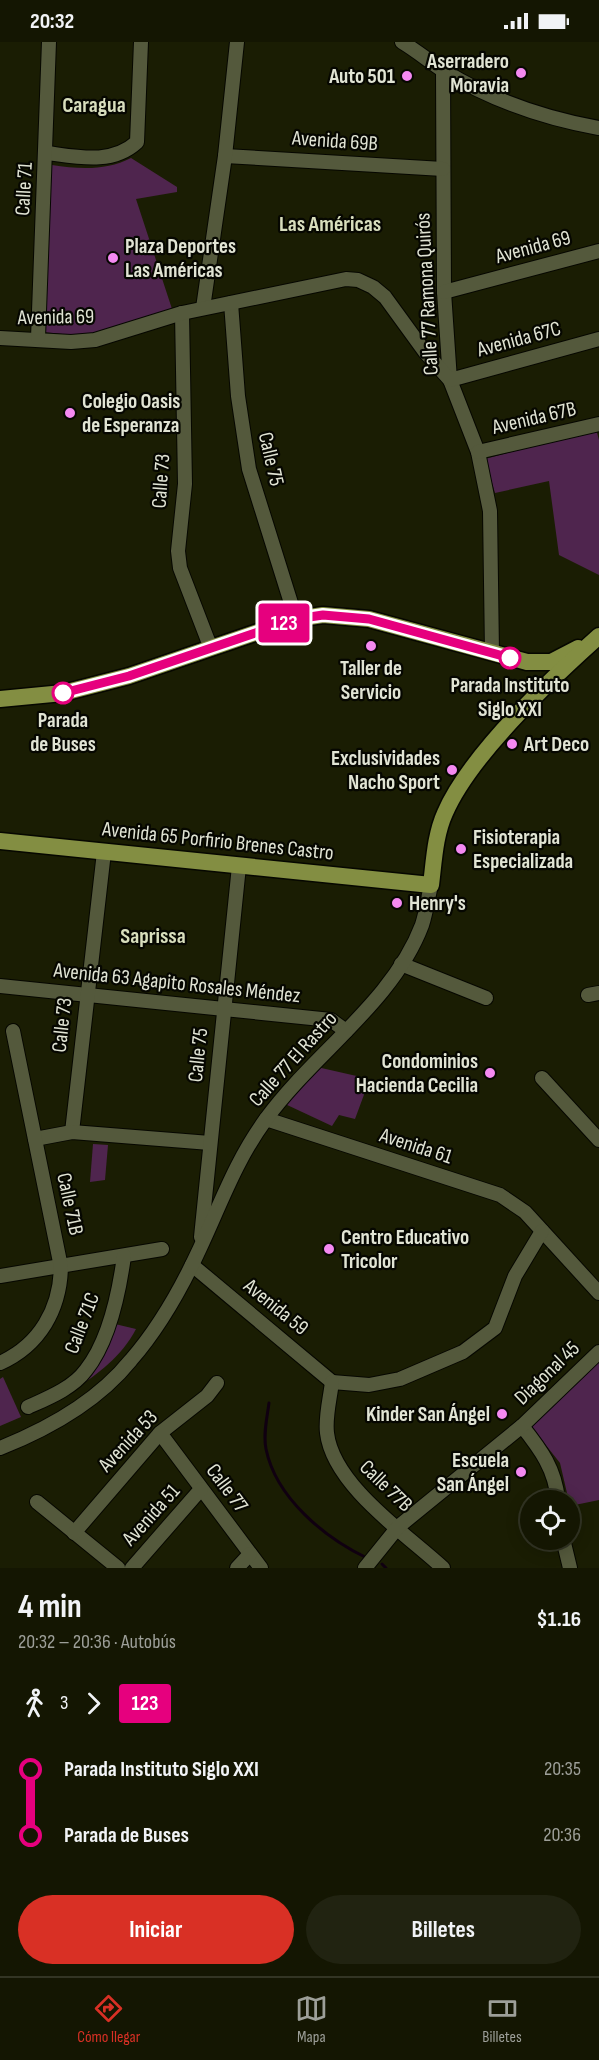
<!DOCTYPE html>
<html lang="es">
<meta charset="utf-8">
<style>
:root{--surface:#141602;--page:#212311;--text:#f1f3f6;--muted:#9d9f99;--line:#333524;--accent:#d93025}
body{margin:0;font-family:"Sofia Sans Condensed",sans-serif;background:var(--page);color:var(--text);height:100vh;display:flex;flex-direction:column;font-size:22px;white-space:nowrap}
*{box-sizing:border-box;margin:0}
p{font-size:20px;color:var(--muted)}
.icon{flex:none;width:33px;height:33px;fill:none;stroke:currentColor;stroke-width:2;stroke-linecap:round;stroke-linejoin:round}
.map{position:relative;height:1526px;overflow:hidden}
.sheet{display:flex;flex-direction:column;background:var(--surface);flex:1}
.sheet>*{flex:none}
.badge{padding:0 12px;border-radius:4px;font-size:21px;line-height:39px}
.buttons{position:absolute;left:520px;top:1448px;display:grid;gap:12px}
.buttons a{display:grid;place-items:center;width:60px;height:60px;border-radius:50%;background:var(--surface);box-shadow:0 3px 15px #0003,0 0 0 2px var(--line);font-size:30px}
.map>.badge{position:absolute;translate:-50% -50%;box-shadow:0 0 0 3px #fff}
.legs{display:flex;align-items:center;gap:9px;height:66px;padding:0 18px;font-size:20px}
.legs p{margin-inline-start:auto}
.headline{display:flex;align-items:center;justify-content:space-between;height:102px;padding:0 18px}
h1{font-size:33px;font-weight:700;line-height:45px}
.button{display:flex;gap:12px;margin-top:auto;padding:12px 18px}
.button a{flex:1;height:69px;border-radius:36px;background:var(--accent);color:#fff;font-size:24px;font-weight:700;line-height:69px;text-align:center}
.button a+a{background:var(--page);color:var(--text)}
ul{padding:0 18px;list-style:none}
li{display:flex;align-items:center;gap:21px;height:66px;font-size:22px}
li i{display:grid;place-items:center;width:9px;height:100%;margin:0 8px;background:currentColor}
li i::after{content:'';width:15px;height:15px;margin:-8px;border:4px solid;border-radius:50%;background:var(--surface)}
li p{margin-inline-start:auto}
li:first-child i{background:linear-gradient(#0000 50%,currentColor 0)}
li:last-child i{background:linear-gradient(currentColor 50%,#0000 0)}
.status{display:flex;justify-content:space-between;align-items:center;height:42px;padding:0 30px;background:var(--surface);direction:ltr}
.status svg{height:16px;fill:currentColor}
.tabs{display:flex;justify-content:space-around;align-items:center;height:84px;border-top:2px solid var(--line);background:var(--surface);font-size:16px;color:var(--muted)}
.tabs a{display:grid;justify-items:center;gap:3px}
.tabs .selected{color:var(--accent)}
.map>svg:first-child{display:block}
.green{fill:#4f254e}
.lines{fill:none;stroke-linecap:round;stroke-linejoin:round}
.stream{stroke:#100010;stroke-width:3}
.minor-casing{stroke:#060700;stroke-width:16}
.major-casing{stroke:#060700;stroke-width:19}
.minor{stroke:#54593c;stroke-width:14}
.major{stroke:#838e42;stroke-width:16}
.line-1-casing{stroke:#fff;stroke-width:14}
.line-1{stroke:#e6007e;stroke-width:9}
.poi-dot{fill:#f489f1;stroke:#060701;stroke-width:2}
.stop-1-dot{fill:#fff;stroke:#e6007e;stroke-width:3}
.labels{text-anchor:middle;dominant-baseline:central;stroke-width:4.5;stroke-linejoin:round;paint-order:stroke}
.poi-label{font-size:21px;font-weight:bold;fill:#e1e4d4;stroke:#060701;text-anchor:end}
.street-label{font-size:21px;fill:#e1e4d4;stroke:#060701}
.stop-label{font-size:21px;font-weight:bold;fill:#e1e4d4;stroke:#060701}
.neighbourhood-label{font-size:22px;font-weight:bold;fill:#d8debd;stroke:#060701}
</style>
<div class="status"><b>20:32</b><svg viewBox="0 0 49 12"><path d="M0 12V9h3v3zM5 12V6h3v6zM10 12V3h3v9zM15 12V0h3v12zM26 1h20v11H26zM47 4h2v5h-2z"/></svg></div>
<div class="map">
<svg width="599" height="1526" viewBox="0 0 599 1526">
<rect width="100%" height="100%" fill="#1a1d03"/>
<!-- green -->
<g class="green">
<path d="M131,116L177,145V150L136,157L173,270L81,294L43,290L52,123C79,127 106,129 131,116Z"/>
<path d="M596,387L599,398V533L559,513L549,439L495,451L485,417Z"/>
<path d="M317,1025L361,1035L365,1050L355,1077L339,1073L332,1084L285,1062Z"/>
<path d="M93,1102L108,1103L105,1138L90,1140Z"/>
<path d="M115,1282L136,1287C122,1314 98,1332 72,1349Z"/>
<path d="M599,1319V1458L570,1464L560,1421L530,1383Z"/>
<path d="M3,1335L21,1375L0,1384V1337Z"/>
</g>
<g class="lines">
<!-- stream -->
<g class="stream">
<path d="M269,1361C267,1376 263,1392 266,1407C276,1456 325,1496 367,1516"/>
<path d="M382,1522L386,1526"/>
</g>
<defs>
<g id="minor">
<path d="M402,0C417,9 430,20 444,29C493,59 543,76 599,86"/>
<path d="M443,28L444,250L450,338L478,410L490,469L492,611"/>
<path d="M47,111C78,115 112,123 137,100L141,0"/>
<path d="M225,114L443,127"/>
<path d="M444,250L599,209"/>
<path d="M231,261L238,354L249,427L296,577"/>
<path d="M203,266L225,114L237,0"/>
<path d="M182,271L185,442L178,509L180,526L210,604"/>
<path d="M0,296L71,300L95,298L182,271L346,237L358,238L373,245L385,255L425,310L450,338L599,297"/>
<path d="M38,296L49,0"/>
<path d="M478,410L599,382"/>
<path d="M401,922L486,956"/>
<path d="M0,944L331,978L346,989"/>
<path d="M588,953L599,951"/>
<path d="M542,1036L599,1098"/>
<path d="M266,1077L500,1153L525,1170L599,1251"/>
<path d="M72,1090L104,810"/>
<path d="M35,1097L72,1090L210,1101"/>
<path d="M201,1195L239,824"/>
<path d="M192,1223L332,1340"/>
<path d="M0,1234L162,1207"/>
<path d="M0,1321C40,1303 60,1267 61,1225L13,989"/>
<path d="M332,1340L369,1343L400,1337L463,1310L495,1286L515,1234L542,1189"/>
<path d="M332,1340C330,1357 325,1375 327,1391C333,1443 406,1492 443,1526"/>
<path d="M28,1365C48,1356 73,1346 86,1328C109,1299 119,1251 124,1214"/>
<path d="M522,1384C541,1408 555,1427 558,1458"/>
<path d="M160,1391L261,1526"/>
<path d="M0,1406C48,1387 98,1359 131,1318C159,1286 182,1245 200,1206C221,1161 236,1118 266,1077C314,1011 393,960 422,883C426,871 428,856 431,843"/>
<path d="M37,1460L118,1526"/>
<path d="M74,1491L160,1391L207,1354L217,1341"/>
<path d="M563,1497L570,1526"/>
<path d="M132,1526L201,1447"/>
<path d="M237,1526L250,1512"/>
<path d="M365,1526L398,1485L522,1384L599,1310"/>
</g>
<g id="major">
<path d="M0,657L63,651L129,634L296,577L323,573L369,577L527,620H551L578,606"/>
<path d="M0,799L431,843C434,819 435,793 445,771C470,713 552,636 599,594"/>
</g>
</defs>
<!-- minor casing -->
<use href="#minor" class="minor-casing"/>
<!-- major casing -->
<use href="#major" class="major-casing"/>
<!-- minor -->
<use href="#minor" class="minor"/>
<!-- major -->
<use href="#major" class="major"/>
</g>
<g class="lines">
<defs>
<path id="line-1" d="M63,651L129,634L296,577L323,573L369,577L510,616"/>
</defs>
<!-- line-1 casing -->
<use href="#line-1" class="line-1-casing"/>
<!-- line-1 -->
<use href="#line-1" class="line-1"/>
</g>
<!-- markers -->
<g class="poi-dot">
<circle cx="521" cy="31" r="6"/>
<circle cx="407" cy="34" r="6"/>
<circle cx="113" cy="216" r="6"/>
<circle cx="70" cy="371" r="6"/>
<circle cx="371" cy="604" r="6"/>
<circle cx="512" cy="702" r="6"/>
<circle cx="452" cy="728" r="6"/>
<circle cx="461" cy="807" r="6"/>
<circle cx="397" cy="861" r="6"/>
<circle cx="490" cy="1031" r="6"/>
<circle cx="329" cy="1207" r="6"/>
<circle cx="502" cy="1372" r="6"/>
<circle cx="521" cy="1430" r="6"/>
</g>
<g class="stop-1-dot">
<circle cx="510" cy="616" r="10"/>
<circle cx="63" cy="651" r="10"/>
</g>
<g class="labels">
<!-- poi labels -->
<g class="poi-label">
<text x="509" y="19">Aserradero<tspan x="509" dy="24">Moravia</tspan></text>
<text x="395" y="34">Auto 501</text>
<text x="125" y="204" text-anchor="start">Plaza Deportes<tspan x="125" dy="24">Las Américas</tspan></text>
<text x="82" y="359" text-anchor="start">Colegio Oasis<tspan x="82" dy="24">de Esperanza</tspan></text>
<text x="371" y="626" text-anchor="middle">Taller de<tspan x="371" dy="24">Servicio</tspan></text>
<text x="524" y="702" text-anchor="start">Art Deco</text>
<text x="440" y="716">Exclusividades<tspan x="440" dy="24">Nacho Sport</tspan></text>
<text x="473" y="795" text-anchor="start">Fisioterapia<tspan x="473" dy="24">Especializada</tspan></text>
<text x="409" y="861" text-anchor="start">Henry's</text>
<text x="478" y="1019">Condominios<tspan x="478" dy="24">Hacienda Cecilia</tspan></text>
<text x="341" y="1195" text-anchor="start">Centro Educativo<tspan x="341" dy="24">Tricolor</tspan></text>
<text x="490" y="1372">Kinder San Ángel</text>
<text x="509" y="1418">Escuela<tspan x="509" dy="24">San Ángel</tspan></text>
</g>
<!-- street labels -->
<g class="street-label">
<text transform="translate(335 99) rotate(4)">Avenida 69B</text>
<text transform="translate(24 147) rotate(-87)">Calle 71</text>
<text transform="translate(533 205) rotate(-15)">Avenida 69</text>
<text transform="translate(427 252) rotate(-93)">Calle 77 Ramona Quirós</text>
<text transform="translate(56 275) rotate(-1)">Avenida 69</text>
<text transform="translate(519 297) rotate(-15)">Avenida 67C</text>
<text transform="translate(534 376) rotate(-13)">Avenida 67B</text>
<text transform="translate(271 417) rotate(77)">Calle 75</text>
<text transform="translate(161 439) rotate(-86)">Calle 73</text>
<text transform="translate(218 799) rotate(6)">Avenida 65 Porfirio Brenes Castro</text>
<text transform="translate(177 941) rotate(6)">Avenida 63 Agapito Rosales Méndez</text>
<text transform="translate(62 983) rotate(-84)">Calle 73</text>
<text transform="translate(198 1013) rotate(-84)">Calle 75</text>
<text transform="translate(293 1017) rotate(-48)">Calle 77 El Rastro</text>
<text transform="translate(416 1104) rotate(18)">Avenida 61</text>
<text transform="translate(70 1162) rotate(78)">Calle 71B</text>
<text transform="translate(276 1265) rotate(39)">Avenida 59</text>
<text transform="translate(82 1281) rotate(-69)">Calle 71C</text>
<text transform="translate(547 1331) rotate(-44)">Diagonal 45</text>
<text transform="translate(128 1399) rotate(-47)">Avenida 53</text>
<text transform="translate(386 1444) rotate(44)">Calle 77B</text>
<text transform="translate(227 1446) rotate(53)">Calle 77</text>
<text transform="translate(151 1473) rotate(-48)">Avenida 51</text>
</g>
<!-- stop labels -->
<g class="stop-label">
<text x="510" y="643">Parada Instituto<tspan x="510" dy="24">Siglo XXI</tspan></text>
<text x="63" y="678">Parada<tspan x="63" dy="24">de Buses</tspan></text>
</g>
<!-- neighbourhood labels -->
<g class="neighbourhood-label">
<text x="94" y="63">Caragua</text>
<text x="330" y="182">Las Américas</text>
<text x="153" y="894">Saprissa</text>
</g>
</g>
</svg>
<div class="buttons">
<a><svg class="icon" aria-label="locate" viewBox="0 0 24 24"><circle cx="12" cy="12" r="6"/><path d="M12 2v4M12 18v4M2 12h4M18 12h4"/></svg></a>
</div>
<b class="badge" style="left:284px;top:581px;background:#e6007e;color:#fff">123</b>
</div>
<section class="sheet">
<div class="headline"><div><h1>4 min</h1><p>20:32 – 20:36 · Autobús</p></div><b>$1.16</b></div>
<div class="legs"><svg class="icon" aria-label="walk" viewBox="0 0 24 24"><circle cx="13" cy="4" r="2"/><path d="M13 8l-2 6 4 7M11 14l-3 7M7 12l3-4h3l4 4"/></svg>3<svg class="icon" aria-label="forward" viewBox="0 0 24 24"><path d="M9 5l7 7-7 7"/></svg><b class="badge" style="background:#e6007e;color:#fff">123</b></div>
<ul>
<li><i style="color:#e6007e"></i><b>Parada Instituto Siglo XXI</b><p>20:35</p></li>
<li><i style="color:#e6007e"></i><b>Parada de Buses</b><p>20:36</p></li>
</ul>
<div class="button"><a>Iniciar</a><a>Billetes</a></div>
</section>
<nav class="tabs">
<a class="selected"><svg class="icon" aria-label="directions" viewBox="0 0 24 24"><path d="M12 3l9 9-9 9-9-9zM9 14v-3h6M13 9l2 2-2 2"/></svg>Cómo llegar</a>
<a><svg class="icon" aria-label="map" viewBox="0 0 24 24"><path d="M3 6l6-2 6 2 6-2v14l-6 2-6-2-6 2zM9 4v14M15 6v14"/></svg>Mapa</a>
<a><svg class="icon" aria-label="tickets" viewBox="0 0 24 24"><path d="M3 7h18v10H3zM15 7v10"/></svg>Billetes</a>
</nav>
